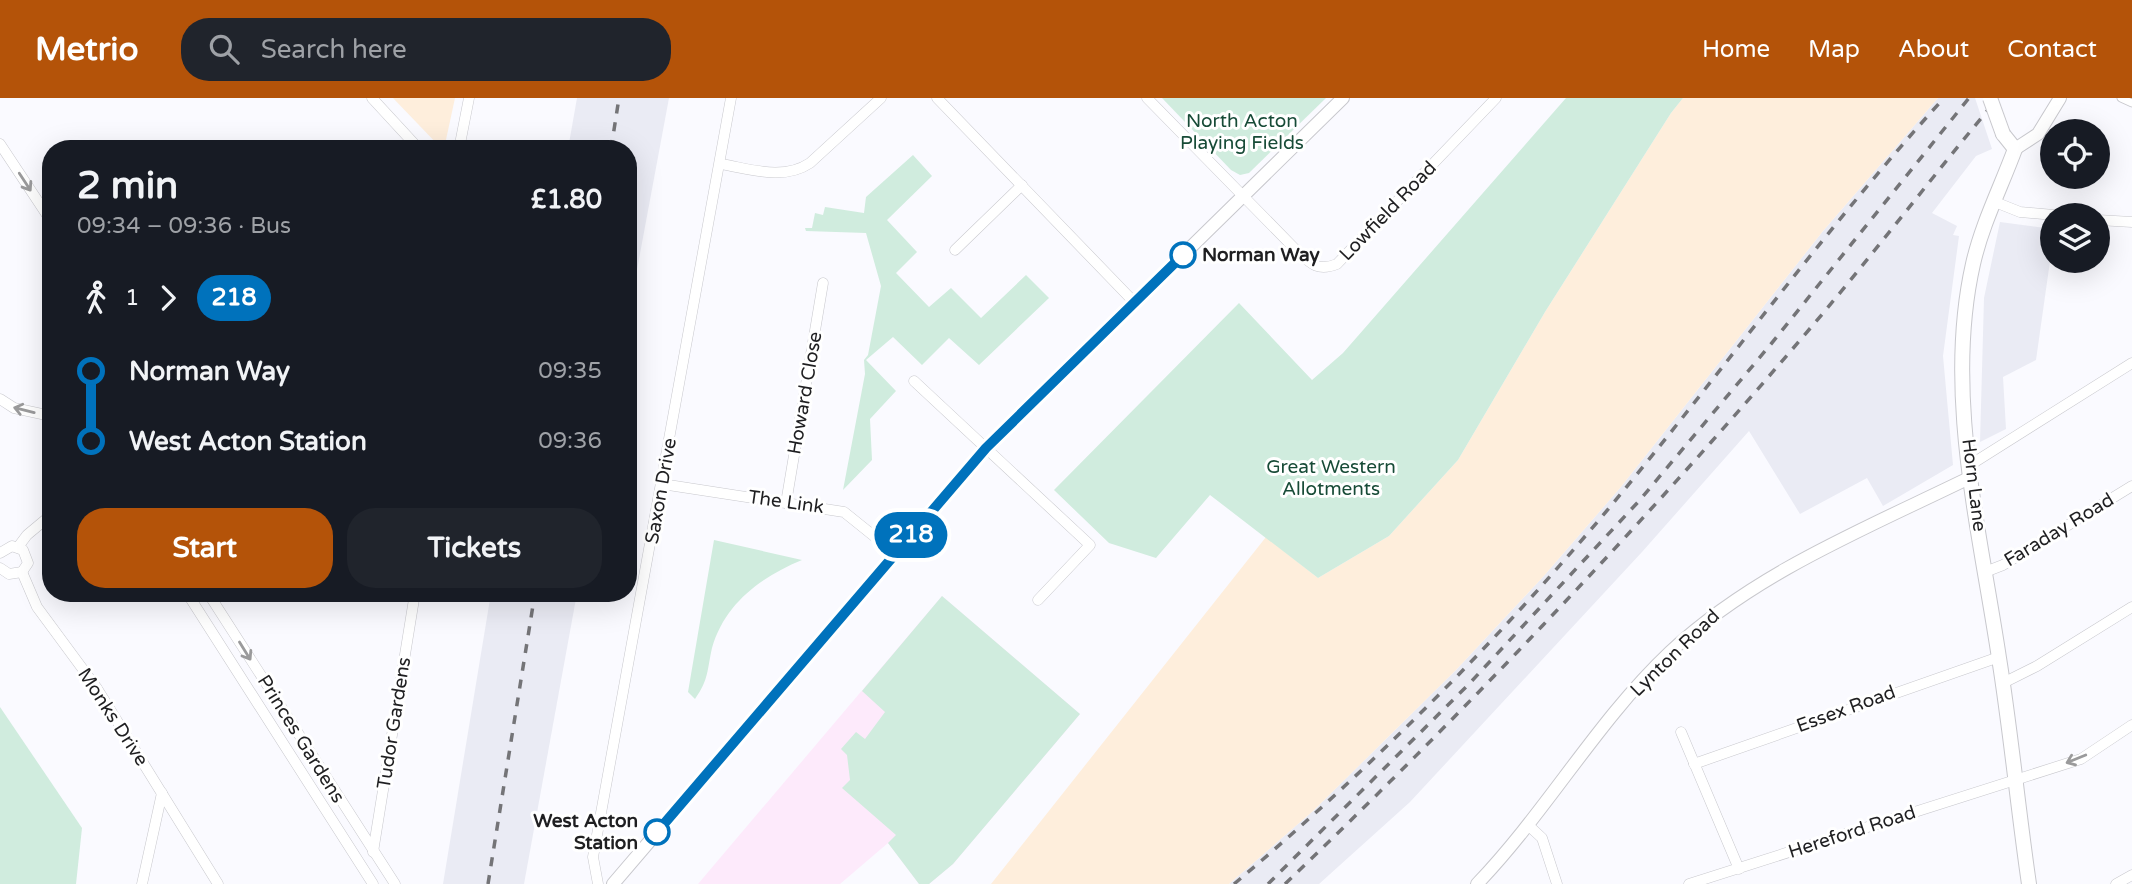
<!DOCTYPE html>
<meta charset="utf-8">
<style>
:root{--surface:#171b24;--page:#20242c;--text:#f1f3f6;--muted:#9ea1a6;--accent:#b45309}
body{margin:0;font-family:"Varela Round",sans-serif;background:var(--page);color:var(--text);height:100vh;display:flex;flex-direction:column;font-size:26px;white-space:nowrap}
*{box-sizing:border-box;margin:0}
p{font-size:23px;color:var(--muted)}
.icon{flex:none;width:38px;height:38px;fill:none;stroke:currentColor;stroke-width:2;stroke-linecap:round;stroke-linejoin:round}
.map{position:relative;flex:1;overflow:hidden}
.drawer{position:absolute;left:42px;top:42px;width:595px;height:462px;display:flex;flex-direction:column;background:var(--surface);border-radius:28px;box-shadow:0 7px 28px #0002}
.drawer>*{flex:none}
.badge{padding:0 14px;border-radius:23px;font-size:24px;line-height:46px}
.buttons{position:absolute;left:2040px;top:21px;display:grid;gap:14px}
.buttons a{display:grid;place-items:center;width:70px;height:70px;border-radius:50%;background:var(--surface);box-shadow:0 7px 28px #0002;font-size:35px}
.map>.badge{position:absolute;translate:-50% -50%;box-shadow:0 0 0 4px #fff}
.legs{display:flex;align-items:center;gap:10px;height:77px;padding:0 35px;font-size:23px}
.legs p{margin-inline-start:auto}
.headline{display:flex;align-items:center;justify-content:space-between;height:119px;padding:0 35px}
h1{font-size:38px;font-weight:800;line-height:52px}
.primary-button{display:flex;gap:14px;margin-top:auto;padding:14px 35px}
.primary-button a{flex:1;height:80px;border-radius:28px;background:var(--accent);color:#fff;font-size:28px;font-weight:800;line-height:80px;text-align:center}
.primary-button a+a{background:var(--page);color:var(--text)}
ul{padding:0 35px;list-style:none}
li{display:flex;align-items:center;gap:24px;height:70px;font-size:26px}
li i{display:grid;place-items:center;width:10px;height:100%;margin:0 9px;background:currentColor}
li i::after{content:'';width:18px;height:18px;margin:-9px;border:5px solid;border-radius:50%;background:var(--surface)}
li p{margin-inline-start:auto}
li:first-child i{background:linear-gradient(#0000 50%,currentColor 0)}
li:last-child i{background:linear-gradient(currentColor 50%,#0000 0)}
header{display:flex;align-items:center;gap:42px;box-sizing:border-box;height:98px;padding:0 35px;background:var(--accent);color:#fff}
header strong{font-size:33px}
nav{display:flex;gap:38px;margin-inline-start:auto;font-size:24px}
.search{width:490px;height:63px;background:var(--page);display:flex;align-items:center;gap:18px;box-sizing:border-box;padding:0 24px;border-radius:28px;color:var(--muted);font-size:26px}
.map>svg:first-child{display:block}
.built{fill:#eaebf4}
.industrial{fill:#feeedc}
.education{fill:#fdeafb}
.green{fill:#d0ecde}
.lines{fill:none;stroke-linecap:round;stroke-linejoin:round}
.pedestrian-casing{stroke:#c8c8cd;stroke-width:9}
.minor-casing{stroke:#c8c8cd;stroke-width:11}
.tertiary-casing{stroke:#c8c8cd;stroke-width:14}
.primary-casing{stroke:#c8c8cd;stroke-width:16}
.pedestrian{stroke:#fff;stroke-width:7}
.minor{stroke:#fff;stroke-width:10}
.tertiary{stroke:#fff;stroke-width:12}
.primary{stroke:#fff;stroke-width:14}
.rail{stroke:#747477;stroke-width:3.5;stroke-dasharray:9 9;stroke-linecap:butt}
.primary-bridge-casing{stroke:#c8c8cd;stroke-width:16;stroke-linecap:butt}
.primary-bridge{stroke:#fff;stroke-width:14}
.oneway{stroke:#9a9a9b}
.line-1-casing{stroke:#fff;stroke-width:16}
.line-1{stroke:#0072bc;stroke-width:10}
.stop-1-dot{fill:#fff;stroke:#0072bc;stroke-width:3.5}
.labels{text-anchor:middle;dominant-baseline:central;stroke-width:6;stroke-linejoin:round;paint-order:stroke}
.park-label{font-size:19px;fill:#174b37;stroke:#fff}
.street-label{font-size:19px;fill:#1f1f21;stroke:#fff}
.stop-label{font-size:19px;font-weight:bold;fill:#1f1f21;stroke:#fff;text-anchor:start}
</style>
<header>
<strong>Metrio</strong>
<div class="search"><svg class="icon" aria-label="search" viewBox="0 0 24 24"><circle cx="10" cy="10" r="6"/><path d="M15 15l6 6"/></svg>Search here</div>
<nav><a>Home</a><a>Map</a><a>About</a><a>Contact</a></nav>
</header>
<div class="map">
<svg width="2132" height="786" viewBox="0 0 2132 786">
<rect width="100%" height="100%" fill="#fafaff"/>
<!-- built -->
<g class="built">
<path d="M577,0H669L628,220V51H568Z"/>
<path d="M1938,0H1975L1992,51L1976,58L1932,115L1957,128L1953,137L1959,138L1943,258L1953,367L1883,408L1867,380L1800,416L1749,333L1642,454L1410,704L1319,786H1229L1313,713L1456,572L1542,480L1620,390L1823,133Z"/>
<path d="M2000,124L2053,131V142L2036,262L2003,279L2006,331L1980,344L1984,200Z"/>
<path d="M491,495H577L524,786H443Z"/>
</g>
<!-- industrial -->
<g class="industrial">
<path d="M393,0H455L444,51H442Z"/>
<path d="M1683,0H1938L1823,133L1620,390L1542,480L1456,572L1313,713L1229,786H991L1266,439L1318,480L1389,438L1458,362L1545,214L1671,15Z"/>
</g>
<!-- education -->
<path class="education" d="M942,498L1080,616L953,766L929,786H919L888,745L840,786H698Z"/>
<!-- green -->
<g class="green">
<path d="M1162,0H1326L1249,75L1240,77L1231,72Z"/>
<path d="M1566,0H1683L1671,15L1545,214L1458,362L1389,438L1318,480L1210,397L1156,460L1109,445L1054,392L1239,205L1312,282L1343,255Z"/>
<path d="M913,57L932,78L887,122L917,154L896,175L929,209L951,190L981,220L1026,177L1049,200L979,267L949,240L922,267L893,239L866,262L896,293L870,321L872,362L843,392L865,276L864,262L868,257L881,188L866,135L806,133L805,130H812L815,115L823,117L825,109L864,115L866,99Z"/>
<path d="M714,442L802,462C761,479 725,505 712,550C707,572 709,581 695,601L688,594Z"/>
<path d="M942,498L1080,616L953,766L929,786H919L888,745L896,737L842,690L850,682L847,657L841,651L856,634L865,641L885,614L862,593Z"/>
<path d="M0,609L82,730L76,786H0Z"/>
</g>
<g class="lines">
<defs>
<path id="pedestrian" d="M2121,0L2132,5"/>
<g id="minor">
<path d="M372,0L419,51"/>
<path d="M937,0L1135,205"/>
<path d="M1147,0L1296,152C1310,165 1317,174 1337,166L1496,0"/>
<path d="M0,46L51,123"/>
<path d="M459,51L469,0"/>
<path d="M721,66C751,71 783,83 810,65L881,0"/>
<path d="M1995,104L2020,114L2054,117"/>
<path d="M2098,122L2132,124"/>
<path d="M955,152L1022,87"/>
<path d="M914,283L1090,447L1038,502"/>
<path d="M0,301L14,310L51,318"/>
<path d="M1970,367L2132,265"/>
<path d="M662,386L844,414L895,455"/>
<path d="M786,405L823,185"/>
<path d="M18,449L27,437L51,417"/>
<path d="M0,455L12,448L23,452L28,465L22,474"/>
<path d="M0,470L9,476L22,474"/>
<path d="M22,474L37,509L96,589L218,786"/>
<path d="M1985,474L2003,467L2132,388"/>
<path d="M187,495L373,786"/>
<path d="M208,495L395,786"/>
<path d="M2003,585L2037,568L2132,509"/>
<path d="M1681,634L1739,771"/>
<path d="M1694,666L1999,559"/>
<path d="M1528,727L1542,740L1557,786"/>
<path d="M373,754L415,495"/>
<path d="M142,786L162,695"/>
<path d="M598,786L593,759L731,0"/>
<path d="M1689,786L2081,661L2132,627"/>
<path d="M2116,786L2132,777"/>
</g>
<g id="tertiary">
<path d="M2015,51L2038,36L2060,0"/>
<path d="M613,786L986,350L1343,0"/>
<path d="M1477,786C1547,713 1597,623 1670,554C1756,474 1867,430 1971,379"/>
</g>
<path id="primary" d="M2003,36L2015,51C2001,89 1982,126 1973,166C1944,294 1980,433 1999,560C2011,635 2018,711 2029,786"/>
</defs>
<!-- pedestrian casing -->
<use href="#pedestrian" class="pedestrian-casing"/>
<!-- minor casing -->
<use href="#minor" class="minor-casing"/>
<!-- tertiary casing -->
<use href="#tertiary" class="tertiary-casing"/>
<!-- primary casing -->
<use href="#primary" class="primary-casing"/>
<!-- pedestrian -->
<use href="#pedestrian" class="pedestrian"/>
<!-- minor -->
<use href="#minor" class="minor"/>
<!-- tertiary -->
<use href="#tertiary" class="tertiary"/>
<!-- primary -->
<use href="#primary" class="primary"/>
<!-- rail -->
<g class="rail">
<path d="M611,51L619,0"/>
<path d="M488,786L535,495"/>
<path d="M1234,786C1373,669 1508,533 1624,392C1731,262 1830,125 1944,0"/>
<path d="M1268,786L1469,586L1639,403L1771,246L1969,0"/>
<path d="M1285,786C1470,609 1647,422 1813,227C1876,153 1935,75 1998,0"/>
</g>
<defs>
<path id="primary-bridge" d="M1990,0L2003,36"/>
</defs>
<!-- primary-bridge casing -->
<use href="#primary-bridge" class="primary-bridge-casing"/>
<!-- primary-bridge -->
<use href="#primary-bridge" class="primary-bridge"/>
</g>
<!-- one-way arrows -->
<defs><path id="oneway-shaft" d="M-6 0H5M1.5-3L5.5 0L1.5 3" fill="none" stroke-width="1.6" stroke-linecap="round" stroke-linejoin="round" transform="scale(1.75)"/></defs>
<g class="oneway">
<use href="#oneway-shaft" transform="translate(25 84) rotate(57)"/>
<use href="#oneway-shaft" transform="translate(24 312) rotate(-166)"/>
<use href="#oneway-shaft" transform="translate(245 553) rotate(58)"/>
<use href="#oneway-shaft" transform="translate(2076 661) rotate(158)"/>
</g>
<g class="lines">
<defs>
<path id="line-1" d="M657,734L986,350L1183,157"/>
</defs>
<!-- line-1 casing -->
<use href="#line-1" class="line-1-casing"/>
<!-- line-1 -->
<use href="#line-1" class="line-1"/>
</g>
<!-- markers -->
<g class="stop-1-dot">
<circle cx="1183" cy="157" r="12"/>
<circle cx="657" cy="734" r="12"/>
</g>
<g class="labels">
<!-- park labels -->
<g class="park-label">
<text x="1242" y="23">North Acton<tspan x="1242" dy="22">Playing Fields</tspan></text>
<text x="1331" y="369">Great Western<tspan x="1331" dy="22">Allotments</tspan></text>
</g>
<!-- street labels -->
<g class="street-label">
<text transform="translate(1388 113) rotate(-46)">Lowfield Road</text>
<text transform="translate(805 295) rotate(-80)">Howard Close</text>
<text transform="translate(1974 387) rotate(83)">Horn Lane</text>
<text transform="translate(661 393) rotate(-80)">Saxon Drive</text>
<text transform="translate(786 404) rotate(8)">The Link</text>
<text transform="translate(2059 432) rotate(-31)">Faraday Road</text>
<text transform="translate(1675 555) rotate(-44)">Lynton Road</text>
<text transform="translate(1846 611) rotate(-20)">Essex Road</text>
<text transform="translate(113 619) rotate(57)">Monks Drive</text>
<text transform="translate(394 625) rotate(-81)">Tudor Gardens</text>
<text transform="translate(301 641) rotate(58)">Princes Gardens</text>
<text transform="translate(1852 734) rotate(-18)">Hereford Road</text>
</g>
<!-- stop labels -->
<g class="stop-label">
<text x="1202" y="157">Norman Way</text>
<text x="638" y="723" text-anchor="end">West Acton<tspan x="638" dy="22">Station</tspan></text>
</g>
</g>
</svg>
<div class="buttons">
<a><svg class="icon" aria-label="locate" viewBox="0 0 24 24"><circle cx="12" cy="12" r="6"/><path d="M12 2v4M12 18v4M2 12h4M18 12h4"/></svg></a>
<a><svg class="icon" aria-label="layers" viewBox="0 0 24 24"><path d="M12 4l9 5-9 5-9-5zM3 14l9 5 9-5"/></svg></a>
</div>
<b class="badge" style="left:911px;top:437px;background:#0072bc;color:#fff">218</b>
<section class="drawer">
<div class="headline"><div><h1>2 min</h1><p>09:34 – 09:36 · Bus</p></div><b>£1.80</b></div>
<div class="legs"><svg class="icon" aria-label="walk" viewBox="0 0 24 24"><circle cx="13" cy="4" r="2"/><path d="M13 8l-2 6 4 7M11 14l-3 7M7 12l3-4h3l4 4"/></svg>1<svg class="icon" aria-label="forward" viewBox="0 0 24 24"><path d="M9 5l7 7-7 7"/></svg><b class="badge" style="background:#0072bc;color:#fff">218</b></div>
<ul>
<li><i style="color:#0072bc"></i><b>Norman Way</b><p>09:35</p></li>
<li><i style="color:#0072bc"></i><b>West Acton Station</b><p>09:36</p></li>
</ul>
<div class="primary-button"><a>Start</a><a>Tickets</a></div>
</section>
</div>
